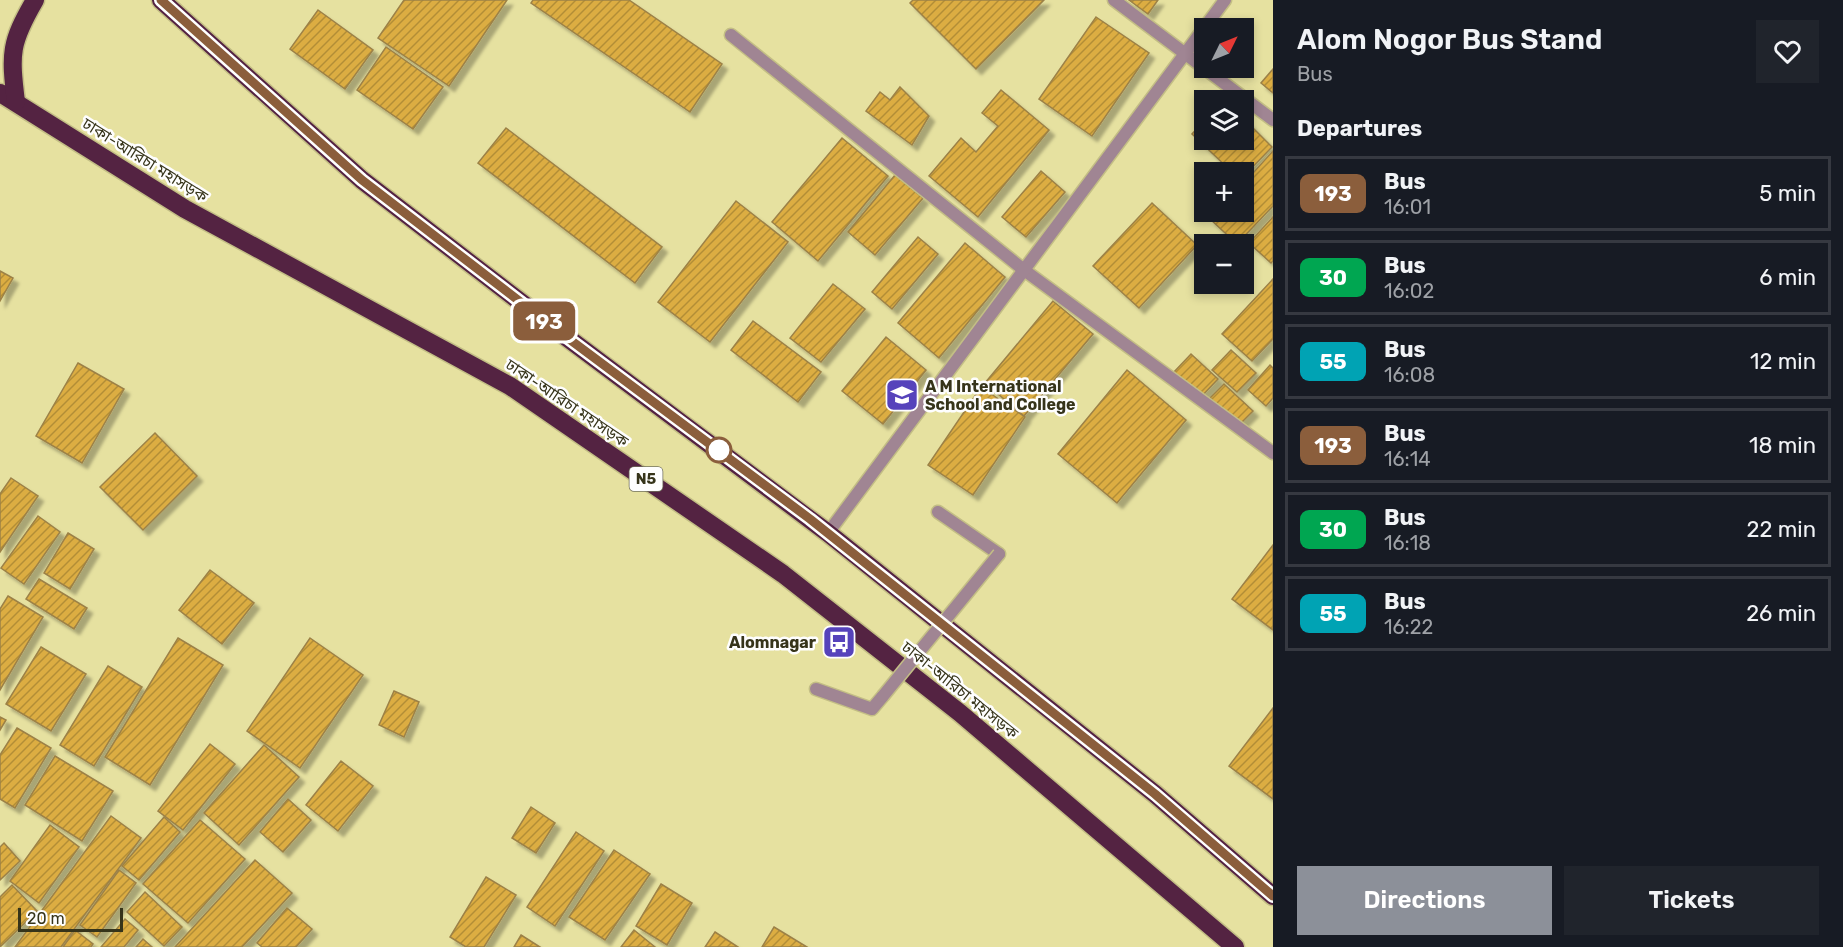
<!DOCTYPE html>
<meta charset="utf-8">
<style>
:root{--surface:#171b24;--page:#20242c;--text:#f1f3f6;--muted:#9ea1a6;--line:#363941;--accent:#8c9099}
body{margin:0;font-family:Rubik,"Noto Sans Bengali",sans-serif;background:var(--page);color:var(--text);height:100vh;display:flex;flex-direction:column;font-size:22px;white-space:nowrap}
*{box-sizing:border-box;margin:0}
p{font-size:20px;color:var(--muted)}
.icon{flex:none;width:33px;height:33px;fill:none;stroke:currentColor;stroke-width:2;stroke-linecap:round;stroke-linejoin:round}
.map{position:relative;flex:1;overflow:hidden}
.drawer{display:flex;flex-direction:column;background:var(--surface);width:570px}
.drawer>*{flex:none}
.badge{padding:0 12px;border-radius:9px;font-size:21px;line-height:39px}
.needle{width:39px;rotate:47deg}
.controls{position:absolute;left:1194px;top:18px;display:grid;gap:12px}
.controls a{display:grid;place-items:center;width:60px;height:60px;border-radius:0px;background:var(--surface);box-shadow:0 3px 9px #0003;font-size:30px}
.scale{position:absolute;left:18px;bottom:15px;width:105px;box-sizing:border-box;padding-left:6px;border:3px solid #36341a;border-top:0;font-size:16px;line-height:21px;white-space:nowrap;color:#36341a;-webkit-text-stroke:4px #fefefe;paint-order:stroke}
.map>.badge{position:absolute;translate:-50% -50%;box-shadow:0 0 0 3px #fff}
h2{padding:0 24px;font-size:22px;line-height:54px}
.round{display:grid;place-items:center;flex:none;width:63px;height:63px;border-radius:0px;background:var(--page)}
.head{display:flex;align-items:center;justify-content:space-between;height:102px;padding:0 24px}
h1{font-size:28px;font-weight:600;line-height:45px}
.primary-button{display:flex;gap:12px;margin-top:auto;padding:12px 24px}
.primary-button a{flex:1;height:69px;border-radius:0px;background:var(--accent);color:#fff;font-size:24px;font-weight:600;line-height:69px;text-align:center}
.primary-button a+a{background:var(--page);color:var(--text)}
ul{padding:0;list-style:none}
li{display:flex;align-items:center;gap:18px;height:75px;margin:0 12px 9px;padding:0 12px;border:3px solid var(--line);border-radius:0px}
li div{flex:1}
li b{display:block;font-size:22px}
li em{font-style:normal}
li .badge{min-width:66px;font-weight:700;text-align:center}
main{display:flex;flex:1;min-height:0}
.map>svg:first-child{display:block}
.building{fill:url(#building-hatch);stroke:#9c8147;stroke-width:1.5;filter:url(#shadow)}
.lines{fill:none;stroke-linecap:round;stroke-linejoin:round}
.street-casing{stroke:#c3be85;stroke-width:15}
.highway-casing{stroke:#c3be85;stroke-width:21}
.street{stroke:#a08593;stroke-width:12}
.highway{stroke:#542342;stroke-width:18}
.street-bridge-casing{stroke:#c3be85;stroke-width:15;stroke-linecap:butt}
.street-bridge{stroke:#a08593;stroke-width:12}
.line-casing{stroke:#fff;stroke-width:14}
.line{stroke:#8b5e3c;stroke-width:9}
.stop-dot{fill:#fff;stroke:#8b5e3c;stroke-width:3}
.labels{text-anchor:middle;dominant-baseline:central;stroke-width:5;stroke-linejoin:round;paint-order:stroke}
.shield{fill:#fefefe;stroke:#72715e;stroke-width:1.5}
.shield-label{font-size:15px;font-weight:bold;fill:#36341a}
.street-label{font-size:16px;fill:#36341a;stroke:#fefefe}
.poi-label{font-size:16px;font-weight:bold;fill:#36341a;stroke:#fefefe;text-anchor:start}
</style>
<main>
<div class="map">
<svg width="1273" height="947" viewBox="0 0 1273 947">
<defs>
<pattern id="building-hatch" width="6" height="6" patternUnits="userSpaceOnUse" patternTransform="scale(1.5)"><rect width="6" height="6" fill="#dcad42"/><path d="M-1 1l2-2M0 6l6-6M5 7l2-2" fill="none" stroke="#b38e36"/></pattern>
<filter id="shadow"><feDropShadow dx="5.5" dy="5.5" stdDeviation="1.5" flood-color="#0004"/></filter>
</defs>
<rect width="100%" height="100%" fill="#e6e1a0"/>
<!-- building -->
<g class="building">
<path d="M404,0H507L449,86L378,38Z"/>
<path d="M533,0H629L722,64L690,112L531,3Z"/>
<path d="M913,0H1044L976,69L910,3Z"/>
<path d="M1129,0H1158L1148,14Z"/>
<path d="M318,10L373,50L345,89L290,49Z"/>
<path d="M1096,17L1149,53L1092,136L1039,99Z"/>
<path d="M386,47L443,87L413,129L357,90Z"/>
<path d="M1273,69V93L1261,83Z"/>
<path d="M900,87L929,116L912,145L866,111L880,92L890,100Z"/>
<path d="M1001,90L1049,130L978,217L929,176L961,138L976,152L998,126L982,113Z"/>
<path d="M1244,119L1272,147L1244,176V172H1232L1192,134L1204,121V140H1244Z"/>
<path d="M506,128L662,247L635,283L478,163Z"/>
<path d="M842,138L888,176L818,261L772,222Z"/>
<path d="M1273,151V206L1237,244L1210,219L1217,212H1244V183Z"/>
<path d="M1041,171L1065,192L1026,237L1002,217Z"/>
<path d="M895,175L923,198L875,255L848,232Z"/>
<path d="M736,201L788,242L710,342L658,302Z"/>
<path d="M1152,203L1197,245L1139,308L1093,266Z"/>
<path d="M1273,217V261L1271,263L1249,243Z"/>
<path d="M918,237L938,254L892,309L872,292Z"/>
<path d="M965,243L1005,277L939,358L898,323Z"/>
<path d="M0,271L13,278L0,301Z"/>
<path d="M1273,279V339L1252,361L1222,334Z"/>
<path d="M833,284L865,309L821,362L790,338Z"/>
<path d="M1053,301L1093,334L1024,416L985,383Z"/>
<path d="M753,321L821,372L798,402L731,350Z"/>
<path d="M886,337L926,370L883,424L842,391Z"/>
<path d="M1231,350L1256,373L1237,392L1212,370Z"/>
<path d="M1191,354L1218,379L1200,398L1173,373Z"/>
<path d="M78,363L124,389L82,463L36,436Z"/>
<path d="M1270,365L1273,368V398L1266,406L1248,390Z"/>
<path d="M1127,370L1186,420L1117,503L1058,454Z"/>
<path d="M1224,384L1253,411L1239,425L1210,398Z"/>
<path d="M981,387L1025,417L973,495L928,465Z"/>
<path d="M155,433L197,476L143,530L100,487Z"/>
<path d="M11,478L38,496L0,552V494Z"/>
<path d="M38,516L60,532L24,584L1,568Z"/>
<path d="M68,533L94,549L70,589L44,573Z"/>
<path d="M1273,545V630L1232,599Z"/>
<path d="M210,570L254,603L222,644L179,610Z"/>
<path d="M39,579L87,608L74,629L26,599Z"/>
<path d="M8,596L43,617L0,690V609Z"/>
<path d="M178,638L223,665L150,785L105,757Z"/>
<path d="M310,638L363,675L300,768L247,731Z"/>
<path d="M41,647L86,674L51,731L6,704Z"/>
<path d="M108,666L142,687L94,766L60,745Z"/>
<path d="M394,691L419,702L404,737L379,725Z"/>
<path d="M1273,708V799L1229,766Z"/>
<path d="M0,717L6,720L0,730Z"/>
<path d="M17,728L51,748L15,808L0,799V755Z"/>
<path d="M210,744L235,764L183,830L158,811Z"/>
<path d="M264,745L299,777L239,845L204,813Z"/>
<path d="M55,756L113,791L82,841L25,805Z"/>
<path d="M341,761L373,786L338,831L306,805Z"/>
<path d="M288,799L311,820L283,852L260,832Z"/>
<path d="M531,807L555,823L536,853L512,838Z"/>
<path d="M111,816L141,838L61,947H15Z"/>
<path d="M164,817L180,832L139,880L122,866Z"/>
<path d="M200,820L245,859L188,923L143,884Z"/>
<path d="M50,825L79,847L39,903L10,881Z"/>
<path d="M576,832L604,851L555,926L527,907Z"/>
<path d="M4,843L20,861L0,880V847Z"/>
<path d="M614,850L650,874L605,940L569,917Z"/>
<path d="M255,860L292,893L242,947H175Z"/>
<path d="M119,870L136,883L97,937L80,925Z"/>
<path d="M486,877L516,895L484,947H466L450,937Z"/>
<path d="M661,884L692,903L667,945L636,926Z"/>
<path d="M12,885L37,911L0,947V897Z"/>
<path d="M145,892L182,927L164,946L127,912Z"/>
<path d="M287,908L312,929L296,947H262L257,943Z"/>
<path d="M125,919L138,930L124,947H101Z"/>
<path d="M774,927L807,947H762Z"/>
<path d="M75,930L93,944L91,947H63Z"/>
<path d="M634,930L655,947H621Z"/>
<path d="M715,932L738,947H705Z"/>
<path d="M521,935L540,947H514Z"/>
<path d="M143,939L152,947H136Z"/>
</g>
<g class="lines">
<defs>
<g id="street">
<path d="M1114,0L1273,120"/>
<path d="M731,35L1024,270L1273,453"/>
<path d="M938,512L999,554"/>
<path d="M828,533L1225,0"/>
<path d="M816,689L872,709L883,696"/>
</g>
<g id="highway">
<path d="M161,0L362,180L553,327L828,533L1155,794L1273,896"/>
<path d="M0,93L185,209L510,386L783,574L960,713L1235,947"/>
<path d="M16,102C10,53 10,43 35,0"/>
</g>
</defs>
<!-- street casing -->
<use href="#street" class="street-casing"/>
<!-- highway casing -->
<use href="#highway" class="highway-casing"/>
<!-- street -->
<use href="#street" class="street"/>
<!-- highway -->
<use href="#highway" class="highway"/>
<defs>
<path id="street-bridge" d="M883,696L999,554"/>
</defs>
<!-- street-bridge casing -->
<use href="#street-bridge" class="street-bridge-casing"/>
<!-- street-bridge -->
<use href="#street-bridge" class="street-bridge"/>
</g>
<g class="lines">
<defs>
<path id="line" d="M161,0L362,180L553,327L810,519L1155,794L1273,896"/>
</defs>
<!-- line casing -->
<use href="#line" class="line-casing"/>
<!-- line -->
<use href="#line" class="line"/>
</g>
<!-- icons -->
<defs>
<symbol id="university-square" viewBox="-11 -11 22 22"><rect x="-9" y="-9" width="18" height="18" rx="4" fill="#5643bb" stroke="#fefefe"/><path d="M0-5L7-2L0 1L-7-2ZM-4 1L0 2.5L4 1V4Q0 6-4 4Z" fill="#fff"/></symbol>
<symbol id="bus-square" viewBox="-11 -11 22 22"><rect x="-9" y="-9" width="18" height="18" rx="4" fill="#5643bb" stroke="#fefefe"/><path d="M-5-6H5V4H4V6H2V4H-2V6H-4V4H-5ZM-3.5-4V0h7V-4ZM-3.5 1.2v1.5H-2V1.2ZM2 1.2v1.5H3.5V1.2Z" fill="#fff"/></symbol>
</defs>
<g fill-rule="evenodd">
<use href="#university-square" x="883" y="376" width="38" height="38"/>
<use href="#bus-square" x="820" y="623" width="38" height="38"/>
</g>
<!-- markers -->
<circle class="stop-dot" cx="719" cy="450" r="12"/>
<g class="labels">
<!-- shield labels -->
<rect class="shield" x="629.5" y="467" width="33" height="24" rx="4.5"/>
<g class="shield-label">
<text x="646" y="479">N5</text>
</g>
<!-- street labels -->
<g class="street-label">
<text transform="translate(145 160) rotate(32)">ঢাকা-আরিচা মহাসড়ক</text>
<text transform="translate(567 403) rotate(34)">ঢাকা-আরিচা মহাসড়ক</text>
<text transform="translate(960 690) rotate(39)">ঢাকা-আরিচা মহাসড়ক</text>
</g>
<!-- poi labels -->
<g class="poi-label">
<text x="925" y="386">A M International<tspan x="925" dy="18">School and College</tspan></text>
<text x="816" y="642" text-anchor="end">Alomnagar</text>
</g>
</g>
</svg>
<div class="controls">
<a><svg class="needle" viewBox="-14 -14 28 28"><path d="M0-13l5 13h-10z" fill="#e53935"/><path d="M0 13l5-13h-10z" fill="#9ea1a6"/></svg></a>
<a><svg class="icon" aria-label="layers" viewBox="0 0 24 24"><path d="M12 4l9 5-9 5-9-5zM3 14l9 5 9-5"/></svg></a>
<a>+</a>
<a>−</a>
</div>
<div class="scale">20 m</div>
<b class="badge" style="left:544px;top:321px;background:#8b5e3c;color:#fff">193</b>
</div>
<section class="drawer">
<div class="head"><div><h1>Alom Nogor Bus Stand</h1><p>Bus</p></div><a class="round"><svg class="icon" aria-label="heart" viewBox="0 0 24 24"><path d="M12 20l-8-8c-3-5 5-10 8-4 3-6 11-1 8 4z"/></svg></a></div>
<h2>Departures</h2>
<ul>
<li><span class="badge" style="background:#8b5e3c;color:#fff">193</span><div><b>Bus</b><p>16:01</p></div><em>5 min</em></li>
<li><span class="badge" style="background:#00a651;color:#fff">30</span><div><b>Bus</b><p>16:02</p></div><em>6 min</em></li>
<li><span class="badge" style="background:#00a3b4;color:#fff">55</span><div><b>Bus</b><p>16:08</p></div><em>12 min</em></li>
<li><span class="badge" style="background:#8b5e3c;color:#fff">193</span><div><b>Bus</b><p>16:14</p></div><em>18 min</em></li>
<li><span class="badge" style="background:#00a651;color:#fff">30</span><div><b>Bus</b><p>16:18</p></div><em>22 min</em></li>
<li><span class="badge" style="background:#00a3b4;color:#fff">55</span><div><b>Bus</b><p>16:22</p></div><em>26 min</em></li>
</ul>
<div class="primary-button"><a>Directions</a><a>Tickets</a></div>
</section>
</main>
